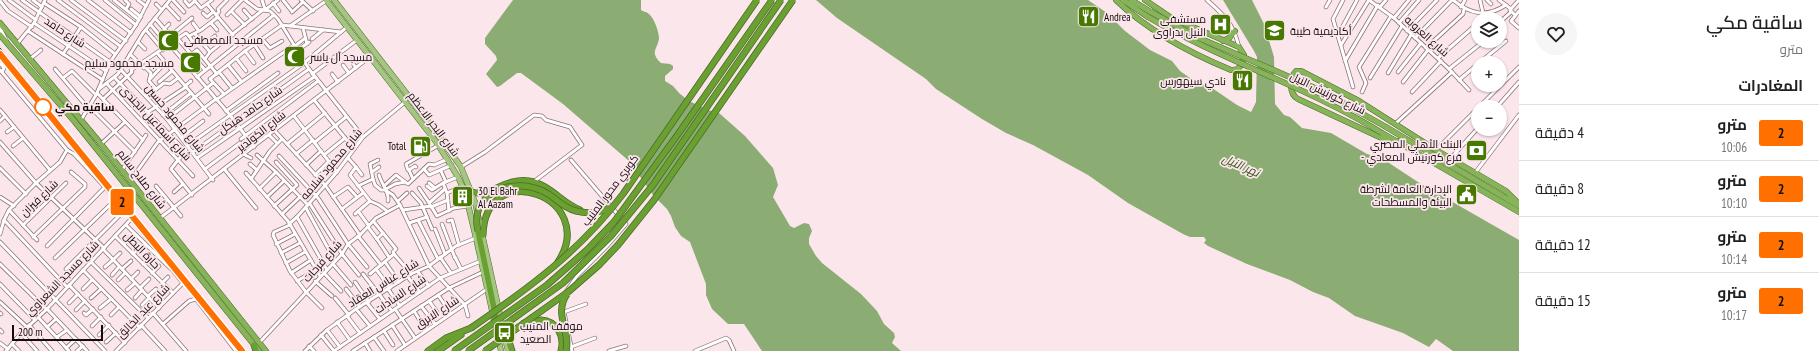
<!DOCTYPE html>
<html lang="ar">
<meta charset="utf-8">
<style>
:root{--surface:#fff;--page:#f6f6f6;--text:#202124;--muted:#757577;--line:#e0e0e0}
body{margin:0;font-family:"PT Sans Narrow",Cairo,sans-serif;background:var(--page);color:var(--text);direction:rtl;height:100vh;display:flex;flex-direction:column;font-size:15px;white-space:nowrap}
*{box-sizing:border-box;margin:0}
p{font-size:13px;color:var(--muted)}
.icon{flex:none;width:22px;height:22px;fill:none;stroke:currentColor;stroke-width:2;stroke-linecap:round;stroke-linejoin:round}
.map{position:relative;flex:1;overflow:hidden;direction:ltr}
.side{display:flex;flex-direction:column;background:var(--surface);width:300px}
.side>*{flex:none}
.badge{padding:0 8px;border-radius:3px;font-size:14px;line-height:26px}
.tools{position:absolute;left:1471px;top:12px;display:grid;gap:8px}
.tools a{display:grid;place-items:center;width:36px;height:36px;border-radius:50%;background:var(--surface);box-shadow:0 1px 3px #0004;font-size:20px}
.scale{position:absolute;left:12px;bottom:10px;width:91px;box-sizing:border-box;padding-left:4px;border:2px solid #140a0c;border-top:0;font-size:11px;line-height:14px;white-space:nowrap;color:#140a0c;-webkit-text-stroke:3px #fbe6eb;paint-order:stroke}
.map>.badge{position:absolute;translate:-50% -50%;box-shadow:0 0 0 2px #fff}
h2{padding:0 16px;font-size:15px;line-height:36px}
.round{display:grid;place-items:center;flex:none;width:42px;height:42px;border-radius:21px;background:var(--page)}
.headline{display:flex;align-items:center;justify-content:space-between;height:68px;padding:0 16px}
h1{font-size:19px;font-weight:600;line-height:30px}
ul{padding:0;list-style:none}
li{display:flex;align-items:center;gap:12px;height:56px;padding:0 16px;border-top:1px solid var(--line)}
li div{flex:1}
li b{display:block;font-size:15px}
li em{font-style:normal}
li .badge{min-width:44px;font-weight:700;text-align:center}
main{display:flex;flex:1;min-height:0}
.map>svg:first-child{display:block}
.built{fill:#fddbe3}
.water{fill:#8bac72}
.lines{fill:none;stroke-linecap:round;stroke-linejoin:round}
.minor-casing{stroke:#8f7278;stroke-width:4.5}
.tertiary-casing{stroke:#8f7278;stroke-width:5.5}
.primary-casing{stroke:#4b6c24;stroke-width:6}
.trunk-casing{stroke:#4b6c24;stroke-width:6}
.motorway-casing{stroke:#4b6c24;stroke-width:7}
.minor{stroke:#fff;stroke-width:3}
.tertiary{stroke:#fff;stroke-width:4}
.primary{stroke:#a5c683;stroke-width:5}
.trunk{stroke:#87b35a;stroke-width:5}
.motorway{stroke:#69a031;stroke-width:5.5}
.rail{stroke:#362a2d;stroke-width:1;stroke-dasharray:6 3;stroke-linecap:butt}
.trunk-bridge-casing{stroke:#4b6c24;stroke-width:6;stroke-linecap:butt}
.motorway-bridge-casing{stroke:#4b6c24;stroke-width:7;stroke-linecap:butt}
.trunk-bridge{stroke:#87b35a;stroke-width:5}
.motorway-bridge{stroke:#69a031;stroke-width:5.5}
.line-casing{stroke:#fff;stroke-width:9}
.line{stroke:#ff7000;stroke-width:6}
.stop-dot{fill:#fff;stroke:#ff7000;stroke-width:2}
.labels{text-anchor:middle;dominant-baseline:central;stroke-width:3.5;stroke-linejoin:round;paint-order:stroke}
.poi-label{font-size:11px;fill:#140a0c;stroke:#fbe6eb;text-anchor:start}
.street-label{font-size:11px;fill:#140a0c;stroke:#fbe6eb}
.stop-label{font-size:11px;font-weight:bold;fill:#140a0c;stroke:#fbe6eb;text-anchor:start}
.water-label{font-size:12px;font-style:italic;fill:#365519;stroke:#fbe6eb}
</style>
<main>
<section class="side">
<div class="headline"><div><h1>ساقية مكي</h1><p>مترو</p></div><a class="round"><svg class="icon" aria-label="heart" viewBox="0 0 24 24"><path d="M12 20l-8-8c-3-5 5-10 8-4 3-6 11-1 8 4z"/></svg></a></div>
<h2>المغادرات</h2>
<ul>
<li><span class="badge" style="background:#ff7000;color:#111">2</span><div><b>مترو</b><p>10:06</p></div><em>4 دقيقة</em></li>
<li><span class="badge" style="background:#ff7000;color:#111">2</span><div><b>مترو</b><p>10:10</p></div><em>8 دقيقة</em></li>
<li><span class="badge" style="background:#ff7000;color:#111">2</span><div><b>مترو</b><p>10:14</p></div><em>12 دقيقة</em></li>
<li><span class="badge" style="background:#ff7000;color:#111">2</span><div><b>مترو</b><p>10:17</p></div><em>15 دقيقة</em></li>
</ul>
</section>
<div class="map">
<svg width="1519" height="351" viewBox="0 0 1519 351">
<rect width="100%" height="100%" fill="#fbe6eb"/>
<!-- built -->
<path class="built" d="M1222,15L1228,23L1231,32L1229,35L1222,38L1208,31Z"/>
<!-- water -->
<g class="water">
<path d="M513,0H641V10C644,12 647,12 649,14C654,18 659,32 659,38C658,49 649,52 661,63L670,64L673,66V69L665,76V81L673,86L679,93L689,101L708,110L719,113L745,136L773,168L778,185L773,197L790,226L794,228L804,223L809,224L812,231L809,238V244L816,256L822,263L861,294L877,311L884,324L894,333L895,337L892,343L901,351H762L744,324H728L712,309L706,295V284L690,242L681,236L675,227L671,216L667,209L653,195L629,161L563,104L521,73H517L500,86L497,87L486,74L497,60L496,56L485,44V38Z"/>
<path d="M816,0H1088L1107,13L1125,31L1150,50L1172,61L1180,71L1190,78L1212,88L1237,105L1251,112L1256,102L1257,57L1254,51L1223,0H1252L1264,24L1274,57L1275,104L1284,115L1290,117L1302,128L1331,133L1367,154L1383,159L1421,184L1519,240V351H1453L1436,339L1429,347L1403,333L1355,316L1329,298L1313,292L1290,280L1247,264L1208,246L1204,243L1206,240L1204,237H1190L1183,234L1128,203L1088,175L1033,145L1006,133L982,119L936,89L926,79L837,18Z"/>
</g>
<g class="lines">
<defs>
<g id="minor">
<path d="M9,0L36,20"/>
<path d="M22,0L110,62"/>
<path d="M33,0L42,7"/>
<path d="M58,0L120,46"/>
<path d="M71,0L126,41"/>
<path d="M88,0L131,33"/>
<path d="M105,0L136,25"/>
<path d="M114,0L139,20"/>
<path d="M125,0L129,4L126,9"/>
<path d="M138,0L146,6"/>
<path d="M173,0L184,12"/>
<path d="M194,0L201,8L212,0"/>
<path d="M245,0L257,9L270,11L278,19L309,69L363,137"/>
<path d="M262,0L265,9"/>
<path d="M283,0L291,10"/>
<path d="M301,0L313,11"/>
<path d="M1207,0C1225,16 1233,23 1239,47"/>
<path d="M1343,0L1333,19L1353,87"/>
<path d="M1369,0L1394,18L1449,69L1469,90"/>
<path d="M1453,0C1470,14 1486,18 1506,5"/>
<path d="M1480,0L1483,13"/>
<path d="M1487,0L1491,4"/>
<path d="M1499,0L1511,9"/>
<path d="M0,1L8,11L32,27"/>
<path d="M185,1L189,6L195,1"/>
<path d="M44,3L81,27L115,54"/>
<path d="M273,3L279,11"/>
<path d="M156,4L162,10"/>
<path d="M207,4L233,35"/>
<path d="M166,5L179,19"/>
<path d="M1326,7L1330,0"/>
<path d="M1380,7L1386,0"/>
<path d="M1461,7L1465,0"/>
<path d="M131,9L141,17"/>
<path d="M244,10L252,19"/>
<path d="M265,10L278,0"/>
<path d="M1519,11L1511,21L1519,28"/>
<path d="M232,12L245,25"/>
<path d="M292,12L303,2"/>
<path d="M203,13L207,17L213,12"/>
<path d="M1482,13L1485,19"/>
<path d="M216,15L219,12L218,9L227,0"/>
<path d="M227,15L242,0"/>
<path d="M1515,15L1510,10L1519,0"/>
<path d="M155,18L175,41"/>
<path d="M1394,18L1409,0"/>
<path d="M1484,19H1490"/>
<path d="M1500,22L1511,12"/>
<path d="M34,23L106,71"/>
<path d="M193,23L199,31"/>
<path d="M211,23L217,30"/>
<path d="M1399,23L1419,0"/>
<path d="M150,24L162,38"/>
<path d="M290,26L326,1"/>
<path d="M1500,27L1504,30"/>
<path d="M303,28L307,44"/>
<path d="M164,29L169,24"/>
<path d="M146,30L152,37"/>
<path d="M28,31L103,80"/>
<path d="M1407,31L1437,0"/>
<path d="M195,34L210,52"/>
<path d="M1338,35L1357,0"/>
<path d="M170,36L192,18"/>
<path d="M189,36L201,30L218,17"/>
<path d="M189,36L194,44"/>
<path d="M153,38L163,50"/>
<path d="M1415,38L1452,0"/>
<path d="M178,39L205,70"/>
<path d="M262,39L270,48L282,41"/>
<path d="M312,39L323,30"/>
<path d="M138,42L145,49"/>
<path d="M17,44L34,23L45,0"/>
<path d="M204,44L215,36"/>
<path d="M254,44L263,58"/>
<path d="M170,45L230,115L254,147"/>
<path d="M1341,45L1369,0"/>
<path d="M295,46L304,39"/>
<path d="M1426,48L1463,14L1464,9"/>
<path d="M245,51L254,63"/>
<path d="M297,51L309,42"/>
<path d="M63,54L81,27"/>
<path d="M130,54L144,68L145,67L151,73L149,81L156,89"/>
<path d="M158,54L209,114"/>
<path d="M191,55L197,50L217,74"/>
<path d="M236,58L246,71"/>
<path d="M1438,58L1478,23"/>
<path d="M30,59L41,50"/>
<path d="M205,59L210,52L264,9"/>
<path d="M350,59L356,68"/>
<path d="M1345,61L1378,5"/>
<path d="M0,63L4,68L2,72"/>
<path d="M1479,63L1506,41"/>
<path d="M228,65L241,81"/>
<path d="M343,65L349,73"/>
<path d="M55,69L88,108"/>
<path d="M1449,69L1484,41"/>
<path d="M0,70L67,150L74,154L116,199L183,283L116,351"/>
<path d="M121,70L167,119L213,180"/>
<path d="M219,72L232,88"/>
<path d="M1398,72L1421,43"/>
<path d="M1388,73L1411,35"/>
<path d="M312,74L357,40"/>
<path d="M332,74L338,82"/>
<path d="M197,77L274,15"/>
<path d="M63,78L72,71L96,95"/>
<path d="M115,78L185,151"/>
<path d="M1370,78L1402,26"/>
<path d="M150,79L165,63"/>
<path d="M1459,80L1478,64"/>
<path d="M159,82L172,71"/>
<path d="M1403,82L1428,50"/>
<path d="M107,84L193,176"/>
<path d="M185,86L191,81"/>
<path d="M99,89L118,74L143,33L170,0"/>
<path d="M1362,92L1366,83L1359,67L1391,16"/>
<path d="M1412,92L1441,61"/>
<path d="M97,93L143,140"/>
<path d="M224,94L210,79L245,51L282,25L341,32"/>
<path d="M147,96L164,83L170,84L178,78"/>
<path d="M103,99L132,72L131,70L186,33L189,36"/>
<path d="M216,100L294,45"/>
<path d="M314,100L354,149"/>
<path d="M89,106L135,152"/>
<path d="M1479,107L1519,67"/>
<path d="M1497,107L1519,82"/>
<path d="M0,110L50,170"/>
<path d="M226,111L278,73"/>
<path d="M148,112L186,87"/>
<path d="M163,115L191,93"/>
<path d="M294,116L337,172"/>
<path d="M167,119L213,83"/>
<path d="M81,120L96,95L110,62L136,25L149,0"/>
<path d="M0,121L5,116"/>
<path d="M1395,124L1452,72"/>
<path d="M275,131L325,185L360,235"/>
<path d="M7,132L14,127"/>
<path d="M269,135L277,143"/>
<path d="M182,137L203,121"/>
<path d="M241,139L318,81"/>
<path d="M0,142L36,183L104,248"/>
<path d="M315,142L346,117"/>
<path d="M101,144L125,122"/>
<path d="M287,144L325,113"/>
<path d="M188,145L304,63L347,27"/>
<path d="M13,146L23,138"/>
<path d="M186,150L171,169L192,195"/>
<path d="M1436,150L1478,108"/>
<path d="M193,152L309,69"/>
<path d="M296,154L313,140"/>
<path d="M245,155L251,158"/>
<path d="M257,155L276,172L308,205"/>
<path d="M324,155L345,138"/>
<path d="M279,156L318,198L348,244L367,267"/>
<path d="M197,158L314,77"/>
<path d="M348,158L356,167L350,175L370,201L379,205L387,211"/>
<path d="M1450,159L1478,128"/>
<path d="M250,164L257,170"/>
<path d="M306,165L321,151"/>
<path d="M356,167L362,175"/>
<path d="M461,167L485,152L534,115L542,116L546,120L570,127L582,145L536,180"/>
<path d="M0,168L26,194"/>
<path d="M205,169L240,143"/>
<path d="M424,169L429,175L452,165"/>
<path d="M122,170L146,135"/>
<path d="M225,170L256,208"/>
<path d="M408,170L406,164L439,145"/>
<path d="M441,171L446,182"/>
<path d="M372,172L379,167"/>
<path d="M246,173L288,221L320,276"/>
<path d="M1475,173L1519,115"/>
<path d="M315,175L329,161"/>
<path d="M379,175C381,183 390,193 388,201"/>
<path d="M251,179L270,151L282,139"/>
<path d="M373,179L370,164L378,160"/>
<path d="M413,179L409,170L415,166L416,167"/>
<path d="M130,181L158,142L216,99"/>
<path d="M429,183L435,188"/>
<path d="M443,183L447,193L449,211"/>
<path d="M156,186L181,216"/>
<path d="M358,186L373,179L375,185L381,190H385L393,195L400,205"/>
<path d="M384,186L396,175L405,182"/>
<path d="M427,186L432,190L443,183L458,177"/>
<path d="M419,188L430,204"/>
<path d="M259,189L276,172"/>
<path d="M386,189L395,184L405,182L408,184L429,164L434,165L448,159"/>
<path d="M174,192L183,184"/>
<path d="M412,193L421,203L432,229"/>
<path d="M447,193L463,186"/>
<path d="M0,197L14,206"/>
<path d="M267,197L284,181"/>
<path d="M333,197L348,187L357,197"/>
<path d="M398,201L407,193"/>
<path d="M429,203L445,189"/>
<path d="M310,204L342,254"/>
<path d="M274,206L297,185L276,162"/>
<path d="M431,207L448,200"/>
<path d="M306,208L335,261"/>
<path d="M342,209L363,193"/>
<path d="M9,210L37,240"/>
<path d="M403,210L431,206L437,216L454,208L468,206"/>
<path d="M358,211L369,226"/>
<path d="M282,214L300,197"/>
<path d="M355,214L370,201"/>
<path d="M297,217L327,270"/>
<path d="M160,218L371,56"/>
<path d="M4,220L67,287"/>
<path d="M418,220L438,259"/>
<path d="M448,221L452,220L459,245"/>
<path d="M374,222L396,249L393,252L394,254"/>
<path d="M409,223L427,217"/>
<path d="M289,224L297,217L337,172L363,137L405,102"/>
<path d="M442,224L455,258"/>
<path d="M23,225L66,183"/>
<path d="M126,225L170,268"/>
<path d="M290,225L274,232L273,235L290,271L306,292L322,308"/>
<path d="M368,227L377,239"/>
<path d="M435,229L445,254"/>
<path d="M383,233L377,239L389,257"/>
<path d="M0,234L4,220L9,210L36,183L60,162L67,150"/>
<path d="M115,236L173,293"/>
<path d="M358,236L381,265"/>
<path d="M33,237L85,187V184L71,172"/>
<path d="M0,242L105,351"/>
<path d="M124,244L130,238"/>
<path d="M276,244L295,234"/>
<path d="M47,246L105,187"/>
<path d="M103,249L159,308"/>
<path d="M281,253L300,243"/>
<path d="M133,254L140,247"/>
<path d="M342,254L359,275"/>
<path d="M394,254L411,274"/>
<path d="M440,257L451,273"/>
<path d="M455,257L461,269"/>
<path d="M55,258L116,199"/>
<path d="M113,260L120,253"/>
<path d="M91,262L148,318"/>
<path d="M385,262L399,282"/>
<path d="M286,263L305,252"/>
<path d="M0,264L46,309"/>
<path d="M143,264L150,257"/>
<path d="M333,264L351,285"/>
<path d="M105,267L113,260"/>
<path d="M66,269L120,215"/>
<path d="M122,269L131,261"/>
<path d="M376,269L390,288"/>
<path d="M83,270L140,328"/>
<path d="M418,272L429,286"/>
<path d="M152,273L159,266"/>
<path d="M291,273L311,260"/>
<path d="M324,273L341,291"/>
<path d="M363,274L392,311"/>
<path d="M370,274L394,254"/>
<path d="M112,275L119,267"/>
<path d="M407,276L420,292"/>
<path d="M131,279L138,272"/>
<path d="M118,280L125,273"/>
<path d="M297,281L316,270"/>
<path d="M315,281L332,296"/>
<path d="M355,282L369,302"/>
<path d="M162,283L168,277"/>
<path d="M0,284L35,320"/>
<path d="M69,285L125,343"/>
<path d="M140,288L149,279"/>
<path d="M83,289L92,280"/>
<path d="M346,289L360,307"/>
<path d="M388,289L400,306"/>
<path d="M127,290L135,283"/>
<path d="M565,293L577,276L607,246L626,224L571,160"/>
<path d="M438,295L445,305"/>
<path d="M148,296L156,289"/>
<path d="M91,298L101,289"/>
<path d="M135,298L142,290"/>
<path d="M335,298L349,315"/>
<path d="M429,301L437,312"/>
<path d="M0,302L27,327"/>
<path d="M69,303L78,294"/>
<path d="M367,303L380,319"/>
<path d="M142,305L149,298"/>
<path d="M421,306L435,324"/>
<path d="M100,308L111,299"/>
<path d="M47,309L87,351"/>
<path d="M356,309L370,326"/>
<path d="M395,309L415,338"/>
<path d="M76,310L85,301"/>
<path d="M414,311L426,330"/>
<path d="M564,312L572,351"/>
<path d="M564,312L586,304"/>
<path d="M0,313L1,314"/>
<path d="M84,313L86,315L93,309"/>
<path d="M153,313L186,351"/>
<path d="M111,315L119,307"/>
<path d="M347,316L360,333"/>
<path d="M38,317L69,351"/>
<path d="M337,322L350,340"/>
<path d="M163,324L189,301L196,299L236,351"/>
<path d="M29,325L52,351"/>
<path d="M141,325L165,351"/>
<path d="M392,325L405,345"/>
<path d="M92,326L101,317"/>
<path d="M47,327L56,319"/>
<path d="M0,330L2,332"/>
<path d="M327,330L340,347"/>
<path d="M384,331L393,345"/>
<path d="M21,333L37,351"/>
<path d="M99,335L109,325"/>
<path d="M321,335L334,351"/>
<path d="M57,337L67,330"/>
<path d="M374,337L384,351"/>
<path d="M106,342L116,333"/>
<path d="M0,343L8,349"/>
<path d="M259,343L342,254L348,244L360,235L376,218L400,205L429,266L465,305L468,316"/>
<path d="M365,343L370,351"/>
<path d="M12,344L19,351"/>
<path d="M309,346L314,351"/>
<path d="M571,347L595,338"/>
<path d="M66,348L76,339"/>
<path d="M6,351L21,333L47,309L131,219"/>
<path d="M77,351L83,346"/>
<path d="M305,351L327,330L356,309L411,274L429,266L456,246L476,238"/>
<path d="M334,351L440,278L481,261"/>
<path d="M353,351L449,288L483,272"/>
<path d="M397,351L487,289"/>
<path d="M609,351L626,346"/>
<path d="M695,351L726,338L729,340L734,351"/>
</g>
<path id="tertiary" d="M0,29L6,41"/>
<g id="primary">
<path d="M326,0L437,143L458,177L465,192L476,238L501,351"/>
<path d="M334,0L435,130L461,167L475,202L508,351"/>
</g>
<g id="trunk">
<path d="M1116,0C1148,31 1190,53 1231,70C1241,71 1242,63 1244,55L1239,47L1170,17L1145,0"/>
<path d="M1123,0L1148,17"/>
<path d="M1131,0L1151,12"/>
<path d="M0,23L101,144L266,351"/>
<path d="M0,35L75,122L259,351"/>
<path d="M1223,41L1229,38L1235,31"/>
<path d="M1386,127L1519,206"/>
<path d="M1382,133L1519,212"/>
<path d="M1398,141H1388L1298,99C1289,94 1289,78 1296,71H1301L1359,101L1436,150L1506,191L1519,204"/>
</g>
<g id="motorway">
<path d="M472,192C489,198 506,177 529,181C549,184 562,203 580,210"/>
<path d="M478,231L495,313L494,323"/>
<path d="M483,235C485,156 600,197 558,262"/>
<path d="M524,323C530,322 535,320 541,320C557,321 565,336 561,351"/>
<path d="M503,329L506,332L512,351"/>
<path d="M254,345L256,351"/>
<path d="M428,351L446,338L471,328"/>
<path d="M438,351L461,335"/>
</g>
</defs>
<!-- minor casing -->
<use href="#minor" class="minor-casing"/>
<!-- tertiary casing -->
<use href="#tertiary" class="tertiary-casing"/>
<!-- primary casing -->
<use href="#primary" class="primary-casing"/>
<!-- trunk casing -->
<use href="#trunk" class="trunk-casing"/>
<!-- motorway casing -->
<use href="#motorway" class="motorway-casing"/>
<!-- minor -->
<use href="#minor" class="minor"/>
<!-- tertiary -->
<use href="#tertiary" class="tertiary"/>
<!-- primary -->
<use href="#primary" class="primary"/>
<!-- trunk -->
<use href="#trunk" class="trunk"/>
<!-- motorway -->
<use href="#motorway" class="motorway"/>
<!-- rail -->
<g class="rail">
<path d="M0,48L246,351"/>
<path d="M0,58L55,125"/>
</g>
<defs>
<g id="trunk-bridge">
<path d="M1151,12L1199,38L1322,91L1386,127"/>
<path d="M1148,17C1223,61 1308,87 1382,133"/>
</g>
<g id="motorway-bridge">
<path d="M478,231C475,218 477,206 487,197C505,182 531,183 550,195C558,201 566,209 576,211C588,214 600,213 611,207"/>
<path d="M471,328C529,288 580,251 623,194L757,0"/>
<path d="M454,351L547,285L587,250L614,222L676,137L772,0"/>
<path d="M468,351L563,283L611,236L653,185L781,0"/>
<path d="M485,351L568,292L599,265L618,245L654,200L793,0"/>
<path d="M566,351C571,330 553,315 567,294"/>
</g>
</defs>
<!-- trunk-bridge casing -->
<use href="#trunk-bridge" class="trunk-bridge-casing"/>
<!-- motorway-bridge casing -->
<use href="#motorway-bridge" class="motorway-bridge-casing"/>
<!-- trunk-bridge -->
<use href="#trunk-bridge" class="trunk-bridge"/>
<!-- motorway-bridge -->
<use href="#motorway-bridge" class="motorway-bridge"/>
</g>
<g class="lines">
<defs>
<path id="line" d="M0,54L242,351"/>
</defs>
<!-- line casing -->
<use href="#line" class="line-casing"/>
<!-- line -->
<use href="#line" class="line"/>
</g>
<!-- icons -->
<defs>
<symbol id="restaurant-square" viewBox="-11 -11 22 22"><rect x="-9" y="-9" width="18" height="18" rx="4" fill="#477800" stroke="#fbe6eb"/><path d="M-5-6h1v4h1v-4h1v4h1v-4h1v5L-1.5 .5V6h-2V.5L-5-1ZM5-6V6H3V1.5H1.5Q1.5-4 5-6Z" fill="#fff"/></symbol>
<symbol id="hospital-square" viewBox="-11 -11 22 22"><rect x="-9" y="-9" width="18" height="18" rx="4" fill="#477800" stroke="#fbe6eb"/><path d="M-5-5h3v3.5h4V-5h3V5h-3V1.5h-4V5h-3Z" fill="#fff"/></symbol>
<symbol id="university-square" viewBox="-11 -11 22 22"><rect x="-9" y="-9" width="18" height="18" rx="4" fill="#477800" stroke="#fbe6eb"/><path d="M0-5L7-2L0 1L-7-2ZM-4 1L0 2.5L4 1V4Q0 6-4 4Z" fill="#fff"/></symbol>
<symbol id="mosque-square" viewBox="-11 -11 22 22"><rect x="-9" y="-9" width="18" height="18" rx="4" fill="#477800" stroke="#fbe6eb"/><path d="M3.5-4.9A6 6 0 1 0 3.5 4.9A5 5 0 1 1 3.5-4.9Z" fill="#fff"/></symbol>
<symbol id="fuel-square" viewBox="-11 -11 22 22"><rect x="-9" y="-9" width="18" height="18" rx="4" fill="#477800" stroke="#fbe6eb"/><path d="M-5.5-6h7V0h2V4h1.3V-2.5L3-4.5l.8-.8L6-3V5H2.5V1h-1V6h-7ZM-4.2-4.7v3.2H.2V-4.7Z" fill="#fff"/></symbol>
<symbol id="bank-square" viewBox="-11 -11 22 22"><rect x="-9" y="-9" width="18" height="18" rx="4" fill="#477800" stroke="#fbe6eb"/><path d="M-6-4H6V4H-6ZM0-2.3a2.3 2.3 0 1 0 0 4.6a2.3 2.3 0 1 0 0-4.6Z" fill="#fff"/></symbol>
<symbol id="civic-square" viewBox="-11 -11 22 22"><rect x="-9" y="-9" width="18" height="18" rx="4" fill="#477800" stroke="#fbe6eb"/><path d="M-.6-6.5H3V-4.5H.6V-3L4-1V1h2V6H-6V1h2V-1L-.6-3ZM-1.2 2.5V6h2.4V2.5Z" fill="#fff"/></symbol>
<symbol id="building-square" viewBox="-11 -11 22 22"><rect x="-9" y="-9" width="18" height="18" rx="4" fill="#477800" stroke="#fbe6eb"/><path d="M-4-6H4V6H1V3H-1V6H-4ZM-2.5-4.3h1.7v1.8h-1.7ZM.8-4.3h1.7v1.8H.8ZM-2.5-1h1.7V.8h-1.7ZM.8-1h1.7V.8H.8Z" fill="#fff"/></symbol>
<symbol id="bus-square" viewBox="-11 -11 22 22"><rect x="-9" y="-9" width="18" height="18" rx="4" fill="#477800" stroke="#fbe6eb"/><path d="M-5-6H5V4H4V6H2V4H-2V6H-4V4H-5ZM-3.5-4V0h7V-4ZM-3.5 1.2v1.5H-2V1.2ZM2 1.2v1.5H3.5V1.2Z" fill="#fff"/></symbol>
</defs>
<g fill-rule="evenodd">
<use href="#restaurant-square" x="1076" y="4" width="25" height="25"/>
<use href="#hospital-square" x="1208" y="12" width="25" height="25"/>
<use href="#university-square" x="1262" y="18" width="25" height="25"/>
<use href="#mosque-square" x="156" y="28" width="25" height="25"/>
<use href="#mosque-square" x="282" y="44" width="25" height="25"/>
<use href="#mosque-square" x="178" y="50" width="25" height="25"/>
<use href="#restaurant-square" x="1230" y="68" width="25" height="25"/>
<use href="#fuel-square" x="408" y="134" width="25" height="25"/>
<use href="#bank-square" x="1464" y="138" width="25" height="25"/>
<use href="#civic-square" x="1454" y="182" width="25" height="25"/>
<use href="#building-square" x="450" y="184" width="25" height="25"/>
<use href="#bus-square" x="492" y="320" width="25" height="25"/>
</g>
<!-- markers -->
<circle class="stop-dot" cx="43" cy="107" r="8"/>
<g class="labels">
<!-- poi labels -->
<g class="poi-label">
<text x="1104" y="17">Andrea</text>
<text x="1206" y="19" text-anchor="end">مستشفى<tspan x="1206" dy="13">النيل بدراوى</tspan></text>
<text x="1290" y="31">أكاديمية طيبة</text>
<text x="184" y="40">مسجد المصطفى</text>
<text x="310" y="57">مسجد آل ياسر</text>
<text x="174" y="63" text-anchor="end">مسجد محمود سليم</text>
<text x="1226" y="81" text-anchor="end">نادي سيهورس</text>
<text x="1462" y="144" text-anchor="end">البنك الأهلي المصري<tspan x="1462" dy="13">- فرع كورنيش المعادي</tspan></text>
<text x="406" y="146" text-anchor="end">Total</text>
<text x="1452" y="189" text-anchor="end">الإدارة العامة لشرطة<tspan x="1452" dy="13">البيئة والمسطحات</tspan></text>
<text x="478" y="191">30 El Bahr<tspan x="478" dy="13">Al Aazam</tspan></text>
<text x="520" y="326">موقف المنيب<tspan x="520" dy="13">الصعيد</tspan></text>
</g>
<!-- street labels -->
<g class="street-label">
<text transform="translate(65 32) rotate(33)">شارع حامد</text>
<text transform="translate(1427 36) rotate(42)">شارع العروبه</text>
<text transform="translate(1328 93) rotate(26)">شارع كورنيش النيل</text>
<text transform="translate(250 110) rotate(-35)">شارع حامد هيكل</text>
<text transform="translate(175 118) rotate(50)">شارع محمود حسين</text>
<text transform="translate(156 123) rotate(47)">شارع اسماعيل الجندى</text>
<text transform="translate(434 124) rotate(53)">شارع البحر الاعظم</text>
<text transform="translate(261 131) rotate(-38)">شارع الكولدير</text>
<text transform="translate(331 164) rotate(-50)">شارع محمود سلامه</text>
<text transform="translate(142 179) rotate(52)">شارع صلاح سالم</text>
<text transform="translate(610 190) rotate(-53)">كوبري محور المنيب</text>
<text transform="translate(39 198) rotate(-44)">شارع فيزان</text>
<text transform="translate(142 250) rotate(46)">حارة البطل</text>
<text transform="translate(322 261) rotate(-48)">شارع فرحات</text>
<text transform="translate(62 278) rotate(-46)">شارع مسجد الشعراوي</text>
<text transform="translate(383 283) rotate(-32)">شارع عباس العقاد</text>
<text transform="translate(400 294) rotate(-34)">شارع السادات</text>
<text transform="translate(143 311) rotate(-46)">شارع عبد الخالق</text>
<text transform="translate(437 312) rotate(-33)">شارع الابرق</text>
</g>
<!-- stop labels -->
<g class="stop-label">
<text x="55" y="107">ساقية مكي</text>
</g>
<!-- water labels -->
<g class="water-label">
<text transform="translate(1241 165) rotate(24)">نهر النيل</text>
</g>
</g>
</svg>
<div class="tools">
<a><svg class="icon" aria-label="layers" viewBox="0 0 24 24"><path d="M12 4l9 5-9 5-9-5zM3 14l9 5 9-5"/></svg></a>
<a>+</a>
<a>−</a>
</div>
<div class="scale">200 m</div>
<b class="badge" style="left:122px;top:202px;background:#ff7000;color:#111">2</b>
</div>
</main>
